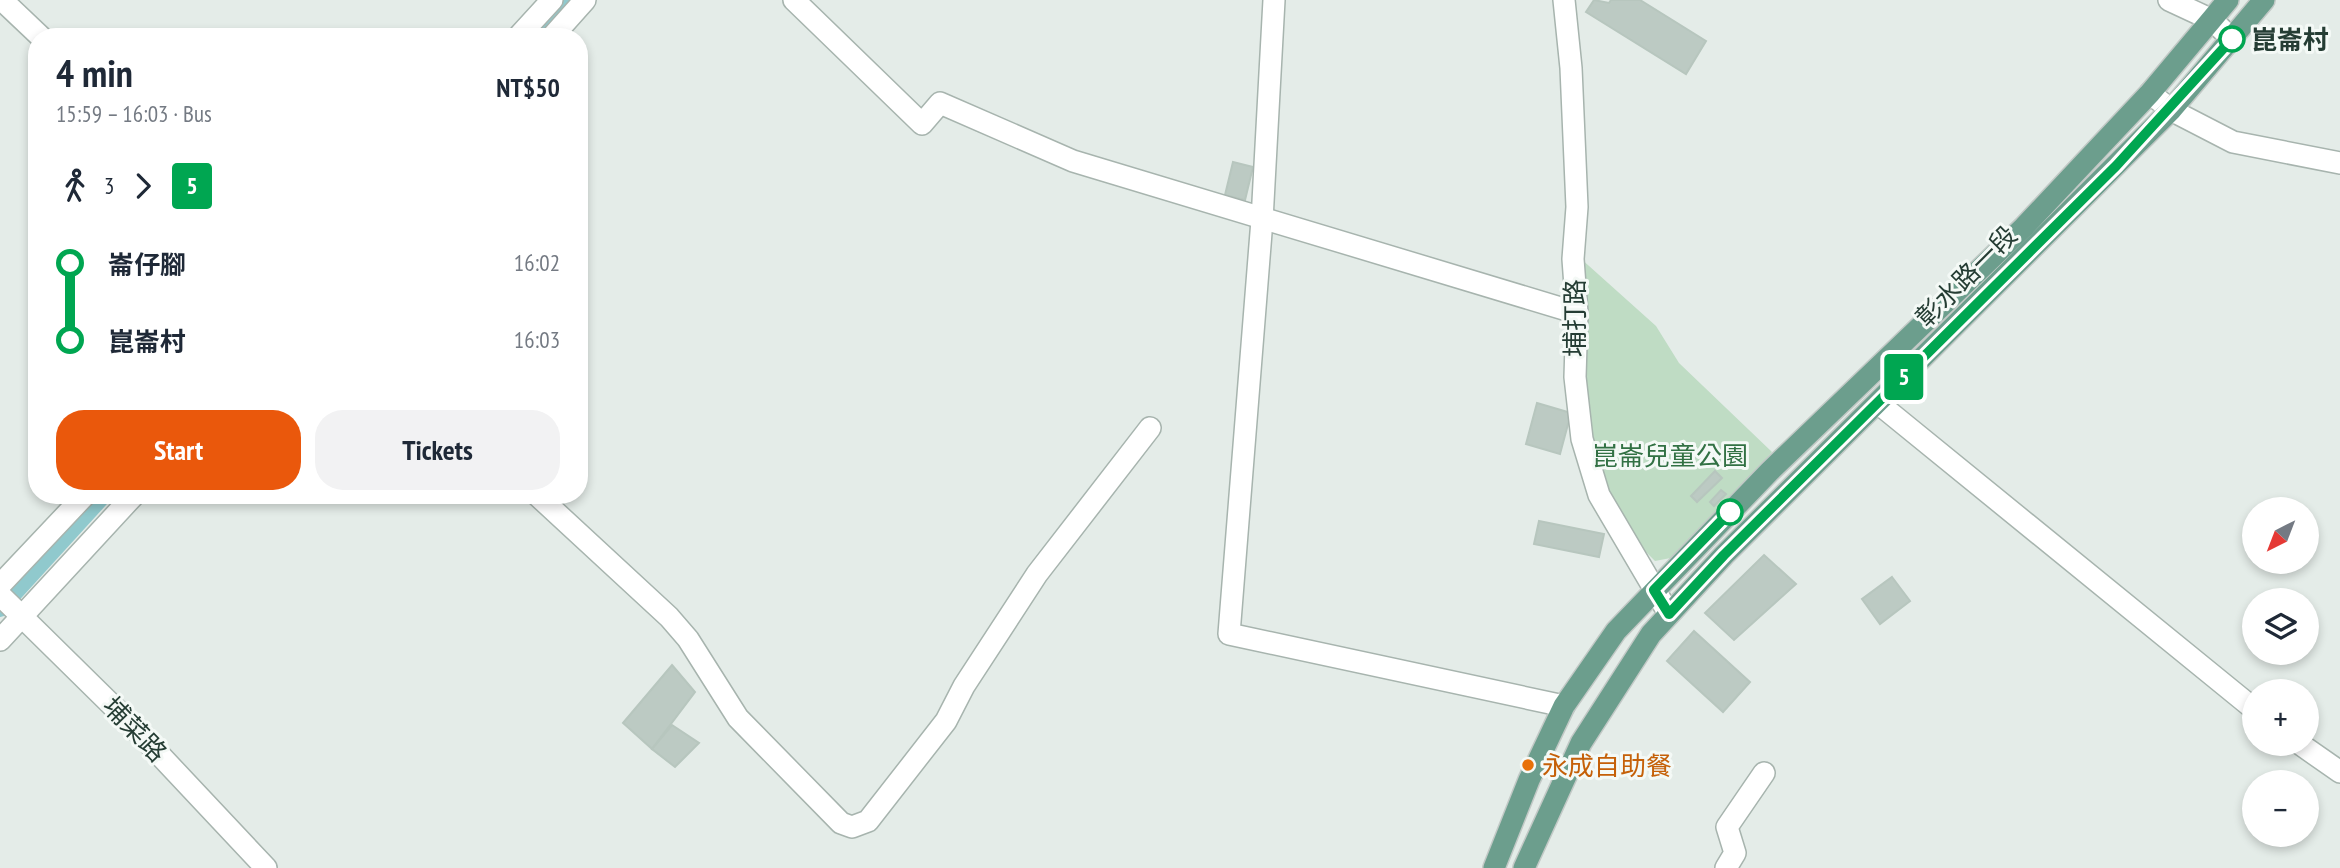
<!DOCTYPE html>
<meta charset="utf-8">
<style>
:root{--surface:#fff;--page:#f2f2f3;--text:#1f2937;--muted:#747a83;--accent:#ea580c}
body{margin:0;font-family:"PT Sans Narrow","Noto Sans TC",sans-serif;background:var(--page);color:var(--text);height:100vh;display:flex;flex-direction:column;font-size:26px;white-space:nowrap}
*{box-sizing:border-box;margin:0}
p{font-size:23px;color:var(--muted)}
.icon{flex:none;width:38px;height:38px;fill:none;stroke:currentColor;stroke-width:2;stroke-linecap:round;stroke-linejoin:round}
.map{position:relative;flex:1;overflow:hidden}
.details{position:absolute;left:28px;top:28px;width:560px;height:476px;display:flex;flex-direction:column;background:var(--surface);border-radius:28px;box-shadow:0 4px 10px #0003}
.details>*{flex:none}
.badge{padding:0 14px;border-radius:5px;font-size:24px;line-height:46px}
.needle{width:46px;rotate:222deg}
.tools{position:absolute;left:2242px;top:497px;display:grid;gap:14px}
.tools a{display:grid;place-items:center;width:77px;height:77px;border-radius:50%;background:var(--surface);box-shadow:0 4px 10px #0003;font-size:35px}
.map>.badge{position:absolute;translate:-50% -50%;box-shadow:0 0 0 4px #fff}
.legs{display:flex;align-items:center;gap:10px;height:77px;padding:0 28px;font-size:23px}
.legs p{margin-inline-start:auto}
.headline{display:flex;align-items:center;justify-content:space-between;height:119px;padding:0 28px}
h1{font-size:38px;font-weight:700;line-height:52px}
.cta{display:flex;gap:14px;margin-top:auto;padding:14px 28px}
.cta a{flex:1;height:80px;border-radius:28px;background:var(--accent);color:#fff;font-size:28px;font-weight:700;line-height:80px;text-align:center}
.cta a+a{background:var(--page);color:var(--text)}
ul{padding:0 28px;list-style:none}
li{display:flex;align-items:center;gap:24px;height:77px;font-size:26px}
li i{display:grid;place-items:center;width:10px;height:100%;margin:0 9px;background:currentColor}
li i::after{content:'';width:18px;height:18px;margin:-9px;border:5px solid;border-radius:50%;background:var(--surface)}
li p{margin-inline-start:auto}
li:first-child i{background:linear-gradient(#0000 50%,currentColor 0)}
li:last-child i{background:linear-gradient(currentColor 50%,#0000 0)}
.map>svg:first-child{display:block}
.green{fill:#bfdcc4}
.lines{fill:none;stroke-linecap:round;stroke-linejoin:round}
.canal{stroke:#90c9cd;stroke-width:18}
.building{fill:#bccac3;stroke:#b7c6be;stroke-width:2}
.minor-casing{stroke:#a7b4ae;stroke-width:24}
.major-casing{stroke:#c2c9c6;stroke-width:24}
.minor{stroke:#fff;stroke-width:21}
.major{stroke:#6c9e8d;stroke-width:21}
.line-1-casing{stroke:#fff;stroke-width:16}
.line-1{stroke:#00a651;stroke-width:10}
.stop-1-dot{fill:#fff;stroke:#00a651;stroke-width:3.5}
.food-dot{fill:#e8710a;stroke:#f4f9f6;stroke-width:2.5}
.labels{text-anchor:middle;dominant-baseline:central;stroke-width:6;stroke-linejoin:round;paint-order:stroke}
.stop-label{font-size:26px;font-weight:bold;fill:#253d34;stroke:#f4f9f6;text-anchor:start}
.street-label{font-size:26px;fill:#253d34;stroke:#f4f9f6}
.park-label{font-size:26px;fill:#327144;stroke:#f4f9f6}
.food-label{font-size:26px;fill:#c56008;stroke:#f4f9f6;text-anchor:start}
</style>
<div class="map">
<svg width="2340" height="868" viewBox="0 0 2340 868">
<rect width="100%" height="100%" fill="#e4ece8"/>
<!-- green -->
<path class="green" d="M1579,257L1656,326L1679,363L1772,452L1681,556L1655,561L1624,530L1586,439Z"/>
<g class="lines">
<!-- canal -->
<g class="canal">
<path d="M545,23L566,0"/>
<path d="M0,608L103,495"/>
</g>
</g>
<!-- building -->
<g class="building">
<path d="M1594,0L1609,3L1611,0H1640L1706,41L1686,74L1586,12Z"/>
<path d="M1233,162L1253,167L1245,200L1225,195Z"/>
<path d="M1537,403L1571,413L1560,454L1526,444Z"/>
<path d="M1715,471L1722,478L1697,502L1691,496Z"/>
<path d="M1721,490L1726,494L1714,506L1710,502Z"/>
<path d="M1539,521L1604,534L1599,557L1534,544Z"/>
<path d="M1764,555L1796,584L1734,640L1705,613Z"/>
<path d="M1892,577L1910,601L1880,624L1862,599Z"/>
<path d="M1694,631L1750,682L1723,712L1667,661Z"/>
<path d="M672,665L695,692L652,749L623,723Z"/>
<path d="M672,725L699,743L675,767L652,749Z"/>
</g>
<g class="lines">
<defs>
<g id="minor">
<path d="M2,0L41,37"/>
<path d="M794,0L922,124L940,103L1073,161L1577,313"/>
<path d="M1274,0L1262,220L1229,634L1564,706"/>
<path d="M1564,0L1571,68L1577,207L1573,259L1577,313L1575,377L1582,439L1599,495L1669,614"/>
<path d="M2169,0L2212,20L2232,39"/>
<path d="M518,37L552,0"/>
<path d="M552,37L585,0"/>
<path d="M2150,93L2171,110L2233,142L2340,163"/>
<path d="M1878,403L2254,709"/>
<path d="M537,495L669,617L688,639L738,718L841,823L852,827L868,821L946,721L964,686L1037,574L1150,428"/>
<path d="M0,585L85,495"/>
<path d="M0,595L126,719L266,868"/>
<path d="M0,640L134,495"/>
<path d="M2300,744L2340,772"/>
<path d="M1726,868L1735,853L1727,827L1764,773"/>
</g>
<g id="major">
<path d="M1494,868L1529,780L1564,706L1616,631L1770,471L2024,227L2150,93L2228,0"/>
<path d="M1524,868L1581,743L1651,634L1724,555L2171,110L2264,0"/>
</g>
</defs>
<!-- minor casing -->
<use href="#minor" class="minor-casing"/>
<!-- major casing -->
<use href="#major" class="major-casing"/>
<!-- minor -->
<use href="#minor" class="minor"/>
<!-- major -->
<use href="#major" class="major"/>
</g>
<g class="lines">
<defs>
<path id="line-1" d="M1730,512L1654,590L1669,614L1724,555L2116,166L2232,39"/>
</defs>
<!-- line-1 casing -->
<use href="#line-1" class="line-1-casing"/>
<!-- line-1 -->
<use href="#line-1" class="line-1"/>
</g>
<!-- markers -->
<g class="stop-1-dot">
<circle cx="2232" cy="39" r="12"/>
<circle cx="1730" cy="512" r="12"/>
</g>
<circle class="food-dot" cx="1528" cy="765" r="7"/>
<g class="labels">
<!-- stop labels -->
<g class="stop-label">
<text x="2251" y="39">崑崙村</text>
</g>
<!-- street labels -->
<g class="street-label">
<text transform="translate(1966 276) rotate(-45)">彰水路一段</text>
<text transform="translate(1574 318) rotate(-90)">埔打路</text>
<text transform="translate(135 729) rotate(46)">埔菜路</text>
</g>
<!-- park labels -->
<g class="park-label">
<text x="1670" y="455">崑崙兒童公園</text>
</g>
<!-- food labels -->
<g class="food-label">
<text x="1542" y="765">永成自助餐</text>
</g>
</g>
</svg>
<div class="tools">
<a><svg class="needle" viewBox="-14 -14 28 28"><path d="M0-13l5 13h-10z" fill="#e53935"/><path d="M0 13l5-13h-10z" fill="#747a83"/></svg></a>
<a><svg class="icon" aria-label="layers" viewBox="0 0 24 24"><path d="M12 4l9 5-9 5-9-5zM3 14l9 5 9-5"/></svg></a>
<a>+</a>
<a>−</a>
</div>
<b class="badge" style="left:1904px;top:377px;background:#00a651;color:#fff">5</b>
<section class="details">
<div class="headline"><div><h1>4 min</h1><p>15:59 – 16:03 · Bus</p></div><b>NT$50</b></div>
<div class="legs"><svg class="icon" aria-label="walk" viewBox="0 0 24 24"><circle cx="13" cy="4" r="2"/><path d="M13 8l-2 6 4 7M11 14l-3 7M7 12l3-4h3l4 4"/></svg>3<svg class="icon" aria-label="forward" viewBox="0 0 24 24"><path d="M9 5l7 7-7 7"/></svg><b class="badge" style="background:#00a651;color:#fff">5</b></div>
<ul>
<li><i style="color:#00a651"></i><b>崙仔腳</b><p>16:02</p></li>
<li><i style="color:#00a651"></i><b>崑崙村</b><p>16:03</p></li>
</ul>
<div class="cta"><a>Start</a><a>Tickets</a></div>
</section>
</div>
